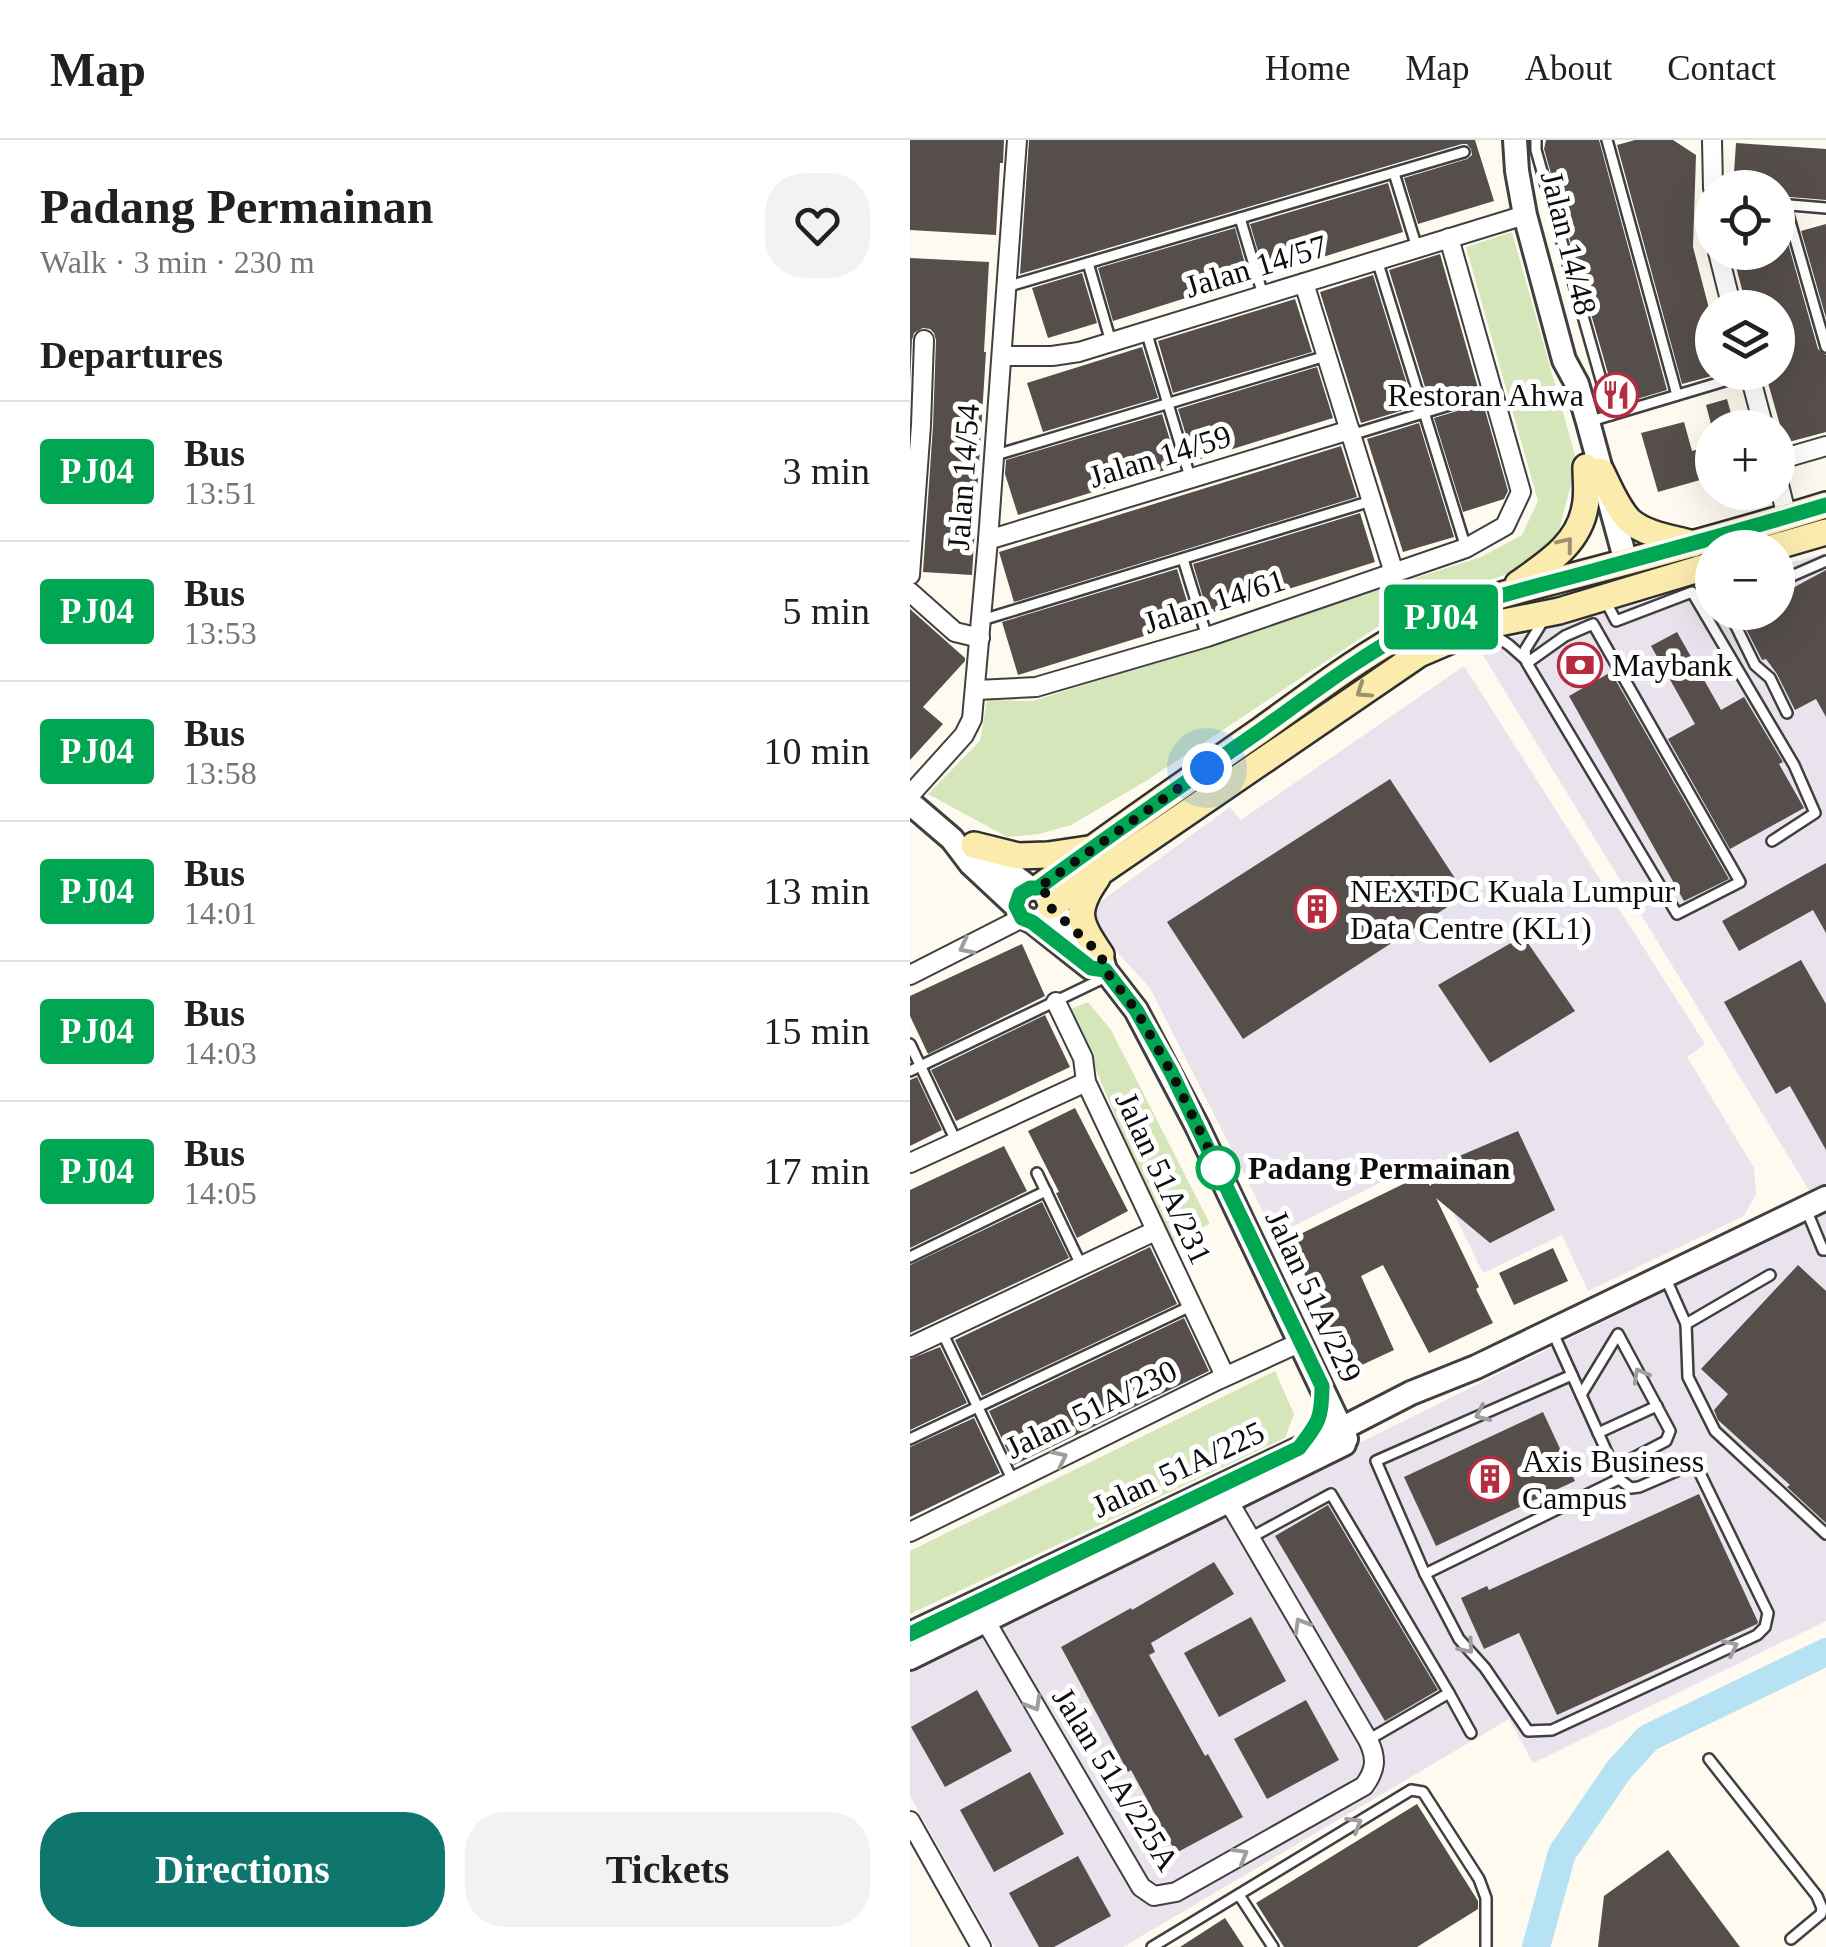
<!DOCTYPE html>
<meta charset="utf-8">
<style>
:root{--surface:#fff;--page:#f2f2f2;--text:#202124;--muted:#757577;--line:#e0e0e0;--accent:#0f766e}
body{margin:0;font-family:"Times New Roman",serif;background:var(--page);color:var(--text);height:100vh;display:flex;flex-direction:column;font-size:38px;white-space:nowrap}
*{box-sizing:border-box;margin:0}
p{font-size:32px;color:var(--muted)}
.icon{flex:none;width:55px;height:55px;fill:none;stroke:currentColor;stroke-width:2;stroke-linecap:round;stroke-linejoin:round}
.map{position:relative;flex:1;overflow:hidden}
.sheet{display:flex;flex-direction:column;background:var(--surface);width:910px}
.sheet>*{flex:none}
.badge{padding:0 20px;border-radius:8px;font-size:35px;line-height:65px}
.fabs{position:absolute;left:785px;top:30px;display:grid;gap:20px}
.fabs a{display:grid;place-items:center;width:100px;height:100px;border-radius:50%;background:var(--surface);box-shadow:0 10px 40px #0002;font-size:50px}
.you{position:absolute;width:50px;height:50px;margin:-25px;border:8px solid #fff;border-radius:50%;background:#1a73e8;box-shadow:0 0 0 15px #1a73e833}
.map>.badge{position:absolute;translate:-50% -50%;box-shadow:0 0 0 5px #fff}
h2{padding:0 40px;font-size:38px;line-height:90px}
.round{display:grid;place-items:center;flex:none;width:105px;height:105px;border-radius:40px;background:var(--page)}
.overview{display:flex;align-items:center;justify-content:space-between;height:170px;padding:0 40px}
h1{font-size:48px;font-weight:600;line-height:75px}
.cta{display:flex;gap:20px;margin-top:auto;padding:20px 40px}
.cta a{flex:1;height:115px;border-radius:40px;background:var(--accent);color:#fff;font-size:40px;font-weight:600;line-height:115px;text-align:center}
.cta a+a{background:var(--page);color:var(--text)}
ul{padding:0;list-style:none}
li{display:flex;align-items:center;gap:30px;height:140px;padding:0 40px;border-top:2px solid var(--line)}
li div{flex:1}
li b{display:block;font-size:38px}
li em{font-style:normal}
li .badge{min-width:110px;font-weight:700;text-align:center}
header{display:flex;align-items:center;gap:60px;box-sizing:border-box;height:140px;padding:0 50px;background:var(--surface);border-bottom:2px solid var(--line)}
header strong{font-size:48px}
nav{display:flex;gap:55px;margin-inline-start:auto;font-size:35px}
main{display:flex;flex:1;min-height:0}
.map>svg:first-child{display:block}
.industrial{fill:#eae2ec}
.green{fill:#d5e7ba}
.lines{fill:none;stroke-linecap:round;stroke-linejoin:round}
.river{stroke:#b6e2f3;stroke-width:28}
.building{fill:#554e4a}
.service-casing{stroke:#404040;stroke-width:14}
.minor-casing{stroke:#404040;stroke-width:22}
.tertiary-casing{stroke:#404040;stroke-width:28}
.secondary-casing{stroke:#2f2f2f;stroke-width:30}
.service{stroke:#fff;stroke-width:9}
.minor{stroke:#fff;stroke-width:18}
.tertiary{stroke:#fff;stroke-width:22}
.secondary{stroke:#fbebad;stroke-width:25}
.oneway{stroke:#9c926d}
.oneway2{stroke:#9e9e9e}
.line-casing{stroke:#fff;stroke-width:22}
.line{stroke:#00a651;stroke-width:15}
.walk{stroke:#0d0d0d;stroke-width:10;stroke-dasharray:0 18}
.stop-dot{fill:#fff;stroke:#00a651;stroke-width:5}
.labels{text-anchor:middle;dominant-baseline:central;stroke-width:10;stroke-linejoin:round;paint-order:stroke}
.street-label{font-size:32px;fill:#0d0d0d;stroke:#fff}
.poi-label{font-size:32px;fill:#0d0d0d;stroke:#fff;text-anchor:start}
.stop-label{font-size:32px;font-weight:bold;fill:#0d0d0d;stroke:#fff;text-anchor:start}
</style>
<header>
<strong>Map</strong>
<nav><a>Home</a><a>Map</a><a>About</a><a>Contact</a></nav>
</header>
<main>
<section class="sheet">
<div class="overview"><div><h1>Padang Permainan</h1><p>Walk · 3 min · 230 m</p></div><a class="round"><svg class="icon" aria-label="heart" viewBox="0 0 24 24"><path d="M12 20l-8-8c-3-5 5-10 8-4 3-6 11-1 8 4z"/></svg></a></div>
<h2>Departures</h2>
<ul>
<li><span class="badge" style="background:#00a651;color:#fff">PJ04</span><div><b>Bus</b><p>13:51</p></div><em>3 min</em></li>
<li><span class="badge" style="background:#00a651;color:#fff">PJ04</span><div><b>Bus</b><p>13:53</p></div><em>5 min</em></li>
<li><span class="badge" style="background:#00a651;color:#fff">PJ04</span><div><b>Bus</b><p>13:58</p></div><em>10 min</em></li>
<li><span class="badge" style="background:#00a651;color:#fff">PJ04</span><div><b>Bus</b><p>14:01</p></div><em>13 min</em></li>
<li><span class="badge" style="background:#00a651;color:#fff">PJ04</span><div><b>Bus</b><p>14:03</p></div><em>15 min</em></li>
<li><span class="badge" style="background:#00a651;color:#fff">PJ04</span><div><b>Bus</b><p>14:05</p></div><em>17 min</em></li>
</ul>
<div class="cta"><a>Directions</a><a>Tickets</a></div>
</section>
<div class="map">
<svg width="916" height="1807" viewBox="0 0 916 1807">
<rect width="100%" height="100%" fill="#fefaef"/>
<!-- industrial -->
<g class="industrial">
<path d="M916,413V1481L623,1623L599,1579L213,1807H85L0,1656V1531L445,1305L913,1073L568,507L802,443V472H868V426Z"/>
<path d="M554,526L795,904L777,917L844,1028L846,1054L834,1076L678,1151L652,1095L573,1133L517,1019L365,1095L240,848L187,790L186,765L320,667L331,680Z"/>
</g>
<!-- green -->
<g class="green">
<path d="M602,92L667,322L649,390L627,415L597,434L490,472L236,641L161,685L129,694L97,697L18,654L70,601L77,560L123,561L571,417L612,395L628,361L556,107Z"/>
<path d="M178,862L201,890L300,1084L258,1104L161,869Z"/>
<path d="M365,1231L384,1274L375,1298L0,1474V1411Z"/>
</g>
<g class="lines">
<!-- river -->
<path class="river" d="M626,1807L652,1713L708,1631L738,1598L916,1512"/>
</g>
<!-- building -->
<g class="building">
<path d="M0,0H94L93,23H90L86,95L0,90Z"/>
<path d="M119,0H565L584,61L508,84L494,38L557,19L562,15L561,9L557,4H552L110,134Z"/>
<path d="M636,0H689L757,250L707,265L634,9Z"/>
<path d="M725,0H763L786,15L783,107L802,180V236L772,244L707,5Z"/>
<path d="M826,3L916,9V60L868,56V48H823Z"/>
<path d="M478,43L493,92L355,135L340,84Z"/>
<path d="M916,84V178L891,91Z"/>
<path d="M325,88L339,138L203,181L188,128Z"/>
<path d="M876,96L908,209L916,215V292L875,303L855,232H868V168H837L822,112H868V98Z"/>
<path d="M530,114L568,248L520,263L479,130Z"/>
<path d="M0,118L79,122L74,212H76L62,435L13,432L23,286L26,200L24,193L20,189L13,188L4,193L2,200L0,242Z"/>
<path d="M172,133L187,183L138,198L122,148Z"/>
<path d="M463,135L504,267L451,283L410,152Z"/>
<path d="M385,159L402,212L263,253L248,201Z"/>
<path d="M232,207L248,258L133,292L117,243Z"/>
<path d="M407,227L423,278L284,321L268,269Z"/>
<path d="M817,259L825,288H802L796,265Z"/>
<path d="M573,263L598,351L594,359L553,372L524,278Z"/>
<path d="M252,274L268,326L108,375L95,334L96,320Z"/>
<path d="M774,282L782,311L802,305V323L787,328L790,340L748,352L731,293Z"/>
<path d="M509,283L544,397L493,412L457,299Z"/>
<path d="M431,306L447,357L104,462L89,412Z"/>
<path d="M450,373L465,422L298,474L283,424Z"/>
<path d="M267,429L283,481L108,535L92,482Z"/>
<path d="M916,430V577L906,559L885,570L867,534L856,519L852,520L830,477L838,472H868V456Z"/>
<path d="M0,469L55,518V521L13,567L33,584L0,620Z"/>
<path d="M767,492L811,570L834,557L873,622L869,624L894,668L820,709L758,599L785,584L741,506Z"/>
<path d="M701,532L819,739L774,761L659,556Z"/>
<path d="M480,639L556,755L333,899L257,782Z"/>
<path d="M916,723V793L903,770L829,811L812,781Z"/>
<path d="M613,796L665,871L580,923L528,845Z"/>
<path d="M112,804L135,856L18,914L0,876V856Z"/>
<path d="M891,820L916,864V1010L880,946L866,954L814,862Z"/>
<path d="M135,875L160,927L46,981L21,930Z"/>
<path d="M7,937L32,990L0,1006V940Z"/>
<path d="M165,968L218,1071L167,1098L146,1053L149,1052L118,991Z"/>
<path d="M608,991L645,1070L580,1103L526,1058L569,1147L566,1149L583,1183L519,1213L473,1125L451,1136L484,1210L441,1230L378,1100L514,1034L520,1046L547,1017Z"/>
<path d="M94,1006L117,1051L0,1108V1050Z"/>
<path d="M132,1062L159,1118L0,1193V1125Z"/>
<path d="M240,1107L267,1164L72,1256L45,1200Z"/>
<path d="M643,1108L658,1141L604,1165L589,1133Z"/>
<path d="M888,1125L916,1151V1383L877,1347L880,1345L808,1280L804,1270L818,1254L791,1229Z"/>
<path d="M274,1178L299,1231L104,1325L79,1271Z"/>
<path d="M30,1207L57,1263L0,1290V1219Z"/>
<path d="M633,1272L665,1341L526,1406L494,1337Z"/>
<path d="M64,1278L90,1333L0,1377V1307Z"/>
<path d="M789,1354L848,1482L847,1484L647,1575L609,1493L574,1509L551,1458L577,1446L579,1450Z"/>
<path d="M418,1365L528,1550L475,1581L365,1396Z"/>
<path d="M304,1422L324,1454L241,1503L245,1512L239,1515L295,1616L298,1614L333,1677L266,1713L221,1630L218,1632L151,1507L221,1468L222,1470Z"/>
<path d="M341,1477L376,1541L309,1577L274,1513Z"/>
<path d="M67,1550L102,1611L35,1647L1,1587Z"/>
<path d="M396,1560L429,1620L357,1659L324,1599Z"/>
<path d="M120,1632L154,1694L84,1732L50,1670Z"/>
<path d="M507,1664L568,1761V1769L507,1807H374L346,1763Z"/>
<path d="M758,1710L830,1807H688L694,1756Z"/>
<path d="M168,1716L201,1776L144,1807H129L99,1753Z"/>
<path d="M315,1778L334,1807H270Z"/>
</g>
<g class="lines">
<defs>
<g id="service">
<path d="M626,0V10L701,275"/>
<path d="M697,0L767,255"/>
<path d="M484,33L507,108"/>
<path d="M868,64L916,68"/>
<path d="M875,64L916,207"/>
<path d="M330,78L353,155"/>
<path d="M467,120L556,408"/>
<path d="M178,123L201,202"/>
<path d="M96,147L554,12"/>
<path d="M236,191L280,337"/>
<path d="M681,281L838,234"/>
<path d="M441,295L582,252"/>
<path d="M86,315L416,216"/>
<path d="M273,419L297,497"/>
<path d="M868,442L916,421"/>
<path d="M695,460L706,481L782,452L884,625L905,673L862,701"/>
<path d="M819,472L845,525L860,538L877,573"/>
<path d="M72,480L461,361"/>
<path d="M580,492L599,505L616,520L615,510L633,481"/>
<path d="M616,520L617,523L767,774L830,742L683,484L655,496L617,523"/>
<path d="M0,904L46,1001"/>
<path d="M0,931L196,837"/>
<path d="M127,1033L171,1125"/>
<path d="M896,1069L913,1110H916"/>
<path d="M0,1117L136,1051"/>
<path d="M756,1139L776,1184L778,1237L805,1291L916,1394"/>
<path d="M776,1184L860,1135"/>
<path d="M32,1192L103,1341"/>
<path d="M662,1235L466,1321L515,1434L549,1499L575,1528L618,1591L642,1590L847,1495L855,1487L858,1473L785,1323L729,1347L721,1348L709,1339"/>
<path d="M671,1255L708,1194L760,1291L756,1301L704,1328"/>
<path d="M688,1293L747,1266"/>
<path d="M0,1299L281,1166"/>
<path d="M340,1398L421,1354L539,1553L458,1600"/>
<path d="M515,1434L709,1339L643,1193"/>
<path d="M539,1553L561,1593"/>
<path d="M799,1619L907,1756L912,1768L911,1774L881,1799"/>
<path d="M329,1755L363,1807"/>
<path d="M242,1807L501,1650L513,1652L569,1739L576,1758V1807"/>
</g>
<g id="minor">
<path d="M802,0L803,48"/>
<path d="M808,112L822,168"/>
<path d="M394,143L484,433"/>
<path d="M92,216H142L169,212L615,75"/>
<path d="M839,232L854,288"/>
<path d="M868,320L916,306"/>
<path d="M868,341L877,377"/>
<path d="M78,400L440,290"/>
<path d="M0,435L11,285L14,200"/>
<path d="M0,452L45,492L70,498"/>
<path d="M66,550L126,547L297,497L556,408L595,386L611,352L539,98"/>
<path d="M0,655L54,595L62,579L78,400L107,0"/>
<path d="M0,835L112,778"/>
<path d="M146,862L173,918L176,942L315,1236"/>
<path d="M0,1023L176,942"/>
<path d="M0,1207L245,1091"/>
<path d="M0,1392L308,1240L391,1202"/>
<path d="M75,1480L231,1747L244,1756L266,1752L454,1646C466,1630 467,1618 458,1600L319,1362"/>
<path d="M0,1681L71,1807"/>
</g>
<g id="tertiary">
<path d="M605,0L607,31L615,75L654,220L667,244L678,282L716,422"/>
<path d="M0,663L42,699L61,724L106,766"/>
<path d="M64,705L120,748"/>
<path d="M141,768L191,815L195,830L226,870L287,986L436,1299"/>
<path d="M123,782L134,778L141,766L134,751C116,743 102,756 109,775L123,782L181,828L195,830"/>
<path d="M0,1494L431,1289L501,1253L566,1227L916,1058"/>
<path d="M0,1518L434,1304"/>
</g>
<g id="secondary">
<path d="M691,331C699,347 707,368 720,381C736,395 763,398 783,404"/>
<path d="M861,408L916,392"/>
<path d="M608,444C636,424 669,404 675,367C678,355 676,340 676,327"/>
<path d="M64,705L108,716L138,715L178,709"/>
<path d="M187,738C163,772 169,782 191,815"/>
<path d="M128,748C201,694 276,642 351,590C400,555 449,517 502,489C559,460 622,447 682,431C761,410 839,389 916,365"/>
<path d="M141,766L509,514L544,499L578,490L589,483L649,471L802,425"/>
</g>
</defs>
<!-- service casing -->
<use href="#service" class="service-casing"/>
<!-- minor casing -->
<use href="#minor" class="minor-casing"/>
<!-- tertiary casing -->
<use href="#tertiary" class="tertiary-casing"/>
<!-- secondary casing -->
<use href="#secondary" class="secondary-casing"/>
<!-- service -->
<use href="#service" class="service"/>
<!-- minor -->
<use href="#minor" class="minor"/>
<!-- tertiary -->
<use href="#tertiary" class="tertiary"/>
<!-- secondary -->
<use href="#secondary" class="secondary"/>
</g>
<!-- one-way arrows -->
<defs><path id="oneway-chevron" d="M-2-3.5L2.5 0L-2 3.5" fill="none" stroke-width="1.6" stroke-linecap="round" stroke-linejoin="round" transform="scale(2.5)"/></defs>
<g class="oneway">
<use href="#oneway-chevron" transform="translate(656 404) rotate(-51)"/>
<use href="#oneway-chevron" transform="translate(453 551) rotate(146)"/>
</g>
<g class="oneway2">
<use href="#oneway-chevron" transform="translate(56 807) rotate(153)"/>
<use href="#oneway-chevron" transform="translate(730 1235) rotate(-119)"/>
<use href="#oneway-chevron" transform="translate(572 1274) rotate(156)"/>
<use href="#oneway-chevron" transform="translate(150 1318) rotate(-26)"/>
<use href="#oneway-chevron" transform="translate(391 1485) rotate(-120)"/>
<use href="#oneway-chevron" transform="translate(557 1507) rotate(50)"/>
<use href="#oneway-chevron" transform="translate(821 1507) rotate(-25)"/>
<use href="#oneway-chevron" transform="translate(124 1564) rotate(60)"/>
<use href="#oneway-chevron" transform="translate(445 1684) rotate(-31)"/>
<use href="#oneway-chevron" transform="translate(331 1715) rotate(-30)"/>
</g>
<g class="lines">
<defs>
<path id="line" d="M0,1494L389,1308C409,1282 412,1278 412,1246L261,932L226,870L195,830L181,828L122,782L112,778L106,766L110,754L120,748H128C201,694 276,642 351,590C400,555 449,517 502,489C554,463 612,450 668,435C751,412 834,390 916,365"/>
</defs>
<!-- line casing -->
<use href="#line" class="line-casing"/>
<!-- line -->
<use href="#line" class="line"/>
<!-- walk -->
<path class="walk" d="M297,628L128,748L138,755L141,768L191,815L195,830L226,870L261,932L308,1028"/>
</g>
<!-- icons -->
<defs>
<symbol id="restaurant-ring" viewBox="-11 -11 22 22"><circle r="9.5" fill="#fff" stroke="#b62c3f" stroke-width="1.5"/><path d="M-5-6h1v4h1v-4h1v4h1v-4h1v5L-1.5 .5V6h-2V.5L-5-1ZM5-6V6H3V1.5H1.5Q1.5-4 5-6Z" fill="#b62c3f"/></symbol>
<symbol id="bank-ring" viewBox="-11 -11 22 22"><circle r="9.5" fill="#fff" stroke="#b62c3f" stroke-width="1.5"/><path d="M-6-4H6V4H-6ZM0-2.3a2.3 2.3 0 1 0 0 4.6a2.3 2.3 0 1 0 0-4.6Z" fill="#b62c3f"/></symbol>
<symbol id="building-ring" viewBox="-11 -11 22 22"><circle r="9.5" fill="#fff" stroke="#b62c3f" stroke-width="1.5"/><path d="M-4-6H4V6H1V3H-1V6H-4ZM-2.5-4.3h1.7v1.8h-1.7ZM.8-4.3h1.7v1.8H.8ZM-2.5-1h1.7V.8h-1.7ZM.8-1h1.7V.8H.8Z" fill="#b62c3f"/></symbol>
</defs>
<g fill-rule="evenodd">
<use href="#restaurant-ring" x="681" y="230" width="50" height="50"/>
<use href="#bank-ring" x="645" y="500" width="50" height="50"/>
<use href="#building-ring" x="382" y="744" width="50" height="50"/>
<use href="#building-ring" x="555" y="1314" width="50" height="50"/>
</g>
<!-- markers -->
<circle class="stop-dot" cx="308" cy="1028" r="20"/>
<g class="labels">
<!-- street labels -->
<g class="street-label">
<text transform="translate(659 103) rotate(76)">Jalan 14/48</text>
<text transform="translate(346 126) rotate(-17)">Jalan 14/57</text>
<text transform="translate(250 316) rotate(-17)">Jalan 14/59</text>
<text transform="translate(53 337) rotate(-86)">Jalan 14/54</text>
<text transform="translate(304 461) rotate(-18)">Jalan 14/61</text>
<text transform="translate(254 1038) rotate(65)">Jalan 51A/231</text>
<text transform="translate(404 1156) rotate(65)">Jalan 51A/229</text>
<text transform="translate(181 1269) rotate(-26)">Jalan 51A/230</text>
<text transform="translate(268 1329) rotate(-25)">Jalan 51A/225</text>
<text transform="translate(206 1639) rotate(58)">Jalan 51A/225A</text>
</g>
<!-- poi labels -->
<g class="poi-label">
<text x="674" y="255" text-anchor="end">Restoran Ahwa</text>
<text x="702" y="525">Maybank</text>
<text x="440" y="751">NEXTDC Kuala Lumpur<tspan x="440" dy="37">Data Centre (KL1)</tspan></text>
<text x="612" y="1321">Axis Business<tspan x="612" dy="37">Campus</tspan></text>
</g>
<!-- stop labels -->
<g class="stop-label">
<text x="338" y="1028">Padang Permainan</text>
</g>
</g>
</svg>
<div class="fabs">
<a><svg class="icon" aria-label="locate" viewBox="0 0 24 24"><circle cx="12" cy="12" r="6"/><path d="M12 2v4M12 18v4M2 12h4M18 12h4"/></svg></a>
<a><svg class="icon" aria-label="layers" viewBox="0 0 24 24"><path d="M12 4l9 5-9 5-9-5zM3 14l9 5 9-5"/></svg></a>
<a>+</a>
<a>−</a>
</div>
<div class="you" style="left:297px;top:628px"></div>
<b class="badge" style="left:531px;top:477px;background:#00a651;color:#fff">PJ04</b>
</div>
</main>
